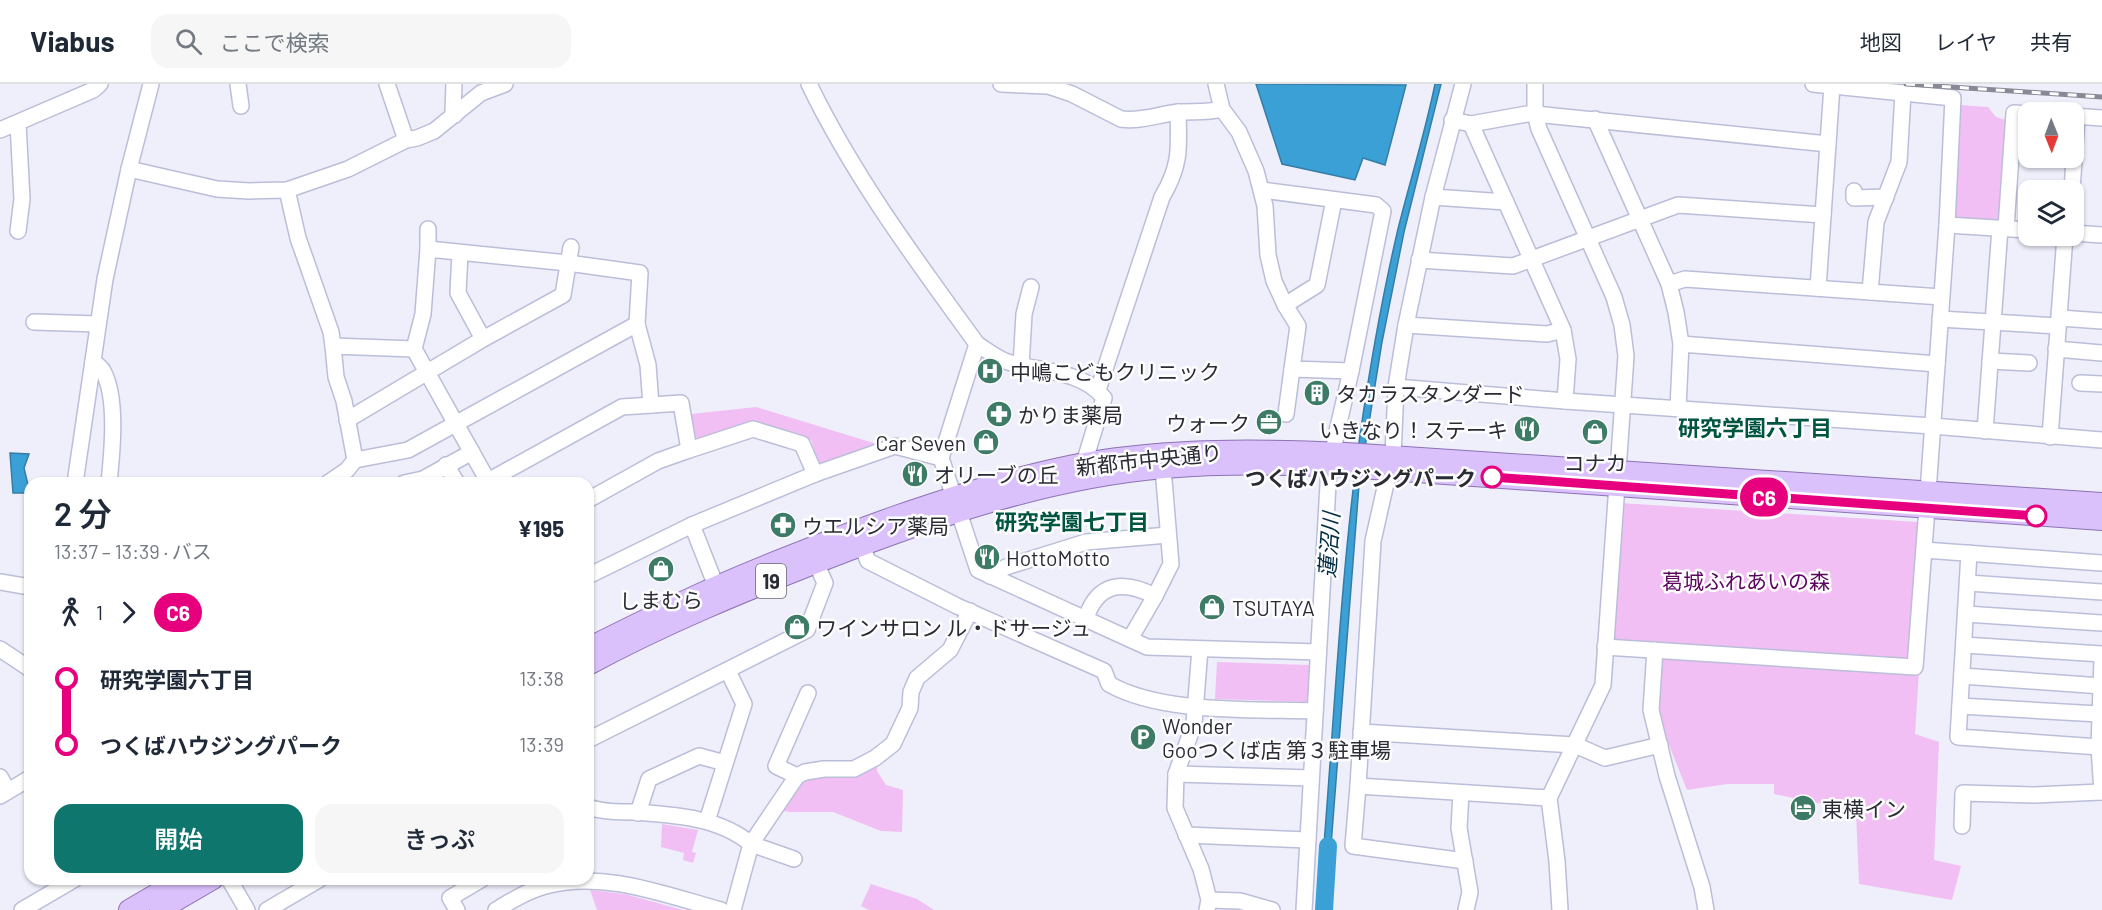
<!DOCTYPE html>
<html lang="ja">
<meta charset="utf-8">
<style>
:root{--surface:#fff;--page:#f6f6f7;--text:#1f2937;--muted:#747a83;--line:#e0e1e3;--accent:#0f766e}
body{margin:0;font-family:Barlow,"Noto Sans JP",sans-serif;background:var(--page);color:var(--text);height:100vh;display:flex;flex-direction:column;font-size:22px;white-space:nowrap}
*{box-sizing:border-box;margin:0}
p{font-size:20px;color:var(--muted)}
.icon{flex:none;width:33px;height:33px;fill:none;stroke:currentColor;stroke-width:2;stroke-linecap:round;stroke-linejoin:round}
.map{position:relative;flex:1;overflow:hidden}
.side{position:absolute;left:24px;top:393px;width:570px;height:408px;display:flex;flex-direction:column;background:var(--surface);border-radius:18px;box-shadow:0 2px 4px #0004}
.side>*{flex:none}
.badge{padding:0 12px;border-radius:20px;font-size:21px;line-height:39px}
.needle{width:39px;rotate:179deg}
.tools{position:absolute;left:2018px;top:18px;display:grid;gap:12px}
.tools a{display:grid;place-items:center;width:66px;height:66px;border-radius:12px;background:var(--surface);box-shadow:0 2px 4px #0004;font-size:30px}
.map>.badge{position:absolute;translate:-50% -50%;box-shadow:0 0 0 3px #fff}
.legs{display:flex;align-items:center;gap:9px;height:66px;padding:0 30px;font-size:20px}
.legs p{margin-inline-start:auto}
.headline{display:flex;align-items:center;justify-content:space-between;height:102px;padding:0 30px}
h1{font-size:33px;font-weight:600;line-height:45px}
.button{display:flex;gap:12px;margin-top:auto;padding:12px 30px}
.button a{flex:1;height:69px;border-radius:18px;background:var(--accent);color:#fff;font-size:24px;font-weight:600;line-height:69px;text-align:center}
.button a+a{background:var(--page);color:var(--text)}
ul{padding:0 30px;list-style:none}
li{display:flex;align-items:center;gap:21px;height:66px;font-size:22px}
li i{display:grid;place-items:center;width:9px;height:100%;margin:0 8px;background:currentColor}
li i::after{content:'';width:15px;height:15px;margin:-8px;border:4px solid;border-radius:50%;background:var(--surface)}
li p{margin-inline-start:auto}
li:first-child i{background:linear-gradient(#0000 50%,currentColor 0)}
li:last-child i{background:linear-gradient(currentColor 50%,#0000 0)}
header{display:flex;align-items:center;gap:36px;box-sizing:border-box;height:84px;padding:0 30px;background:var(--surface);border-bottom:2px solid var(--line)}
header strong{font-size:28px}
nav{display:flex;gap:33px;margin-inline-start:auto;font-size:21px}
.search{width:420px;height:54px;background:var(--page);display:flex;align-items:center;gap:15px;box-sizing:border-box;padding:0 21px;border-radius:18px;color:var(--muted);font-size:22px}
.map>svg:first-child{display:block}
.green{fill:#f1bff3}
.water{fill:#3ba0d6;stroke:#367da6;stroke-width:1.5}
.lines{fill:none;stroke-linecap:round;stroke-linejoin:round}
.river{stroke:#3ba0d6;stroke-width:18}
.minor-casing{stroke:#bbbed9;stroke-width:18}
.major-casing{stroke:#8d72b4;stroke-width:22}
.minor{stroke:#fff;stroke-width:15}
.major{stroke:#dac1fb;stroke-width:20}
.rail-casing{stroke:#888994;stroke-width:5}
.rail{stroke:#fdfdfd;stroke-width:3;stroke-dasharray:9;stroke-linecap:butt}
.line-1-casing{stroke:#fff;stroke-width:14}
.line-1{stroke:#e6007e;stroke-width:9}
.stop-1-dot{fill:#fff;stroke:#e6007e;stroke-width:3}
.labels{text-anchor:middle;dominant-baseline:central;stroke-width:5;stroke-linejoin:round;paint-order:stroke}
.shield{fill:#fdfdfd;stroke:#696a71;stroke-width:1.5}
.shield-label{font-size:20px;font-weight:bold;fill:#2a2b35}
.poi-label{font-size:21px;fill:#2a2b35;stroke:#fdfdfd;text-anchor:start}
.street-label{font-size:21px;fill:#2a2b35;stroke:#fdfdfd}
.stop-label{font-size:21px;font-weight:bold;fill:#2a2b35;stroke:#fdfdfd;text-anchor:end}
.park-label{font-size:21px;fill:#5b0560;stroke:#fdfdfd}
.neighbourhood-label{font-size:22px;font-weight:bold;fill:#005541;stroke:#fdfdfd}
.water-label{font-size:22px;font-style:italic;fill:#012d43;stroke:#fdfdfd}
</style>
<header>
<strong>Viabus</strong>
<div class="search"><svg class="icon" aria-label="search" viewBox="0 0 24 24"><circle cx="10" cy="10" r="6"/><path d="M15 15l6 6"/></svg>ここで検索</div>
<nav><a>地図</a><a>レイヤ</a><a>共有</a></nav>
</header>
<div class="map">
<svg width="2102" height="826" viewBox="0 0 2102 826">
<rect width="100%" height="100%" fill="#eeeffa"/>
<!-- green -->
<g class="green">
<path d="M1959,21L1988,23L1996,33L2009,37L2002,137H1951Z"/>
<path d="M756,323L880,361L819,380L811,356L753,339L701,357L696,354L691,330Z"/>
<path d="M1620,419L1917,438L1921,442L1912,573L1907,577L1616,558L1612,555Z"/>
<path d="M1660,573L1919,587L1915,650L1939,658L1934,776L1961,782L1952,816L1859,800L1856,727L1774,710V700H1727L1687,706L1657,631Z"/>
<path d="M1217,578L1309,581L1308,618L1215,615Z"/>
<path d="M877,675V687L886,701L903,706L902,748L881,747L833,728H789L779,726L797,698Z"/>
<path d="M662,740L698,746L692,768L696,769L693,779L683,776L684,769L661,763Z"/>
<path d="M871,800L917,815L934,826H869L861,822Z"/>
<path d="M590,806L625,810L683,826H597Z"/>
</g>
<!-- water -->
<g class="water">
<path d="M1256,0L1406,1L1385,81L1363,74L1355,96L1282,80Z"/>
<path d="M1435,0H1441L1404,148L1382,258L1359,401L1329,787L1322,786C1334,641 1340,495 1360,351C1370,282 1382,213 1398,145C1410,97 1425,49 1435,0Z"/>
<path d="M10,369L29,370L24,384L30,409H13Z"/>
</g>
<g class="lines">
<!-- river -->
<path class="river" d="M1324,826L1328,762"/>
<defs>
<g id="minor">
<path d="M238,0L241,22"/>
<path d="M387,0L406,56"/>
<path d="M454,0L453,27L455,31"/>
<path d="M809,0C854,93 916,176 977,260L941,374L978,486L1147,563L1318,568"/>
<path d="M1001,0L1048,2L1072,10L1121,35C1140,38 1160,30 1179,28C1194,27 1207,29 1222,25"/>
<path d="M1216,0L1222,25L1239,48L1256,87L1265,122L1268,171L1274,197L1285,221L1298,242L1292,285L1351,287L1335,356L1334,368"/>
<path d="M1535,0V30L1539,45L1614,213L1622,241L1626,272L1603,601L1549,714L1557,777L1560,826"/>
<path d="M1813,0L1953,14L1947,141L1928,408"/>
<path d="M2073,32L2102,34"/>
<path d="M1595,35L1669,200L1676,228L1681,260L1678,324"/>
<path d="M1452,36L1471,40L1527,30H1535L1828,60"/>
<path d="M18,39L22,115L18,147"/>
<path d="M1471,40L1563,246L1568,275L1565,317"/>
<path d="M0,46L93,6L100,0"/>
<path d="M129,85L217,105L249,107L287,106L348,85L406,56L417,54L434,47L481,9L505,0"/>
<path d="M287,106L298,154L331,248L333,262"/>
<path d="M1262,106L1376,121L1383,127L1351,287"/>
<path d="M2072,106L2077,33"/>
<path d="M1854,107V114L1886,113"/>
<path d="M1433,113L1506,118"/>
<path d="M1947,141L2028,146"/>
<path d="M2006,144L2014,29L2028,30"/>
<path d="M428,145V165"/>
<path d="M2073,149L2102,151"/>
<path d="M460,169L458,209L483,255"/>
<path d="M1419,176L1513,182L1678,121L1823,131"/>
<path d="M1669,200L1685,195L1941,213"/>
<path d="M1818,204L1832,2"/>
<path d="M1870,208L1876,138L1899,78L1903,9"/>
<path d="M1285,221L1317,201L1334,116"/>
<path d="M2060,234L2102,237"/>
<path d="M1940,235L2058,242"/>
<path d="M34,238L98,240"/>
<path d="M1406,241L1547,250L1563,246"/>
<path d="M977,260C985,265 995,273 1005,277C1036,288 1082,285 1104,314L1084,379"/>
<path d="M1681,260L1937,280"/>
<path d="M2056,265L2102,269"/>
<path d="M93,277C96,280 101,283 103,287C118,314 112,369 109,399"/>
<path d="M1990,277L2029,279"/>
<path d="M1021,282L1024,230L1031,203"/>
<path d="M2080,299L2102,300"/>
<path d="M1396,303L1565,317L1932,342L2102,356"/>
<path d="M1098,306L1162,113C1181,81 1179,64 1178,28"/>
<path d="M1286,330L1292,285"/>
<path d="M347,336L483,255L563,211L571,163"/>
<path d="M1985,347L2000,144"/>
<path d="M2050,353L2065,152"/>
<path d="M1393,372L1396,303L1406,241L1433,113L1463,0"/>
<path d="M355,376L344,317L336,293L333,262L414,265"/>
<path d="M446,381L457,399"/>
<path d="M488,397L622,323L681,319L689,366L753,345L802,360L815,390"/>
<path d="M75,399L105,195L129,85L151,0"/>
<path d="M328,399L347,386L355,376L408,366L637,240"/>
<path d="M404,399L423,395L472,368"/>
<path d="M489,399L414,265L423,230L428,165L568,179L640,189L637,240L648,281L651,321"/>
<path d="M588,416L658,377L689,366"/>
<path d="M692,441L716,502"/>
<path d="M862,462L868,477L957,522L1104,587L1109,600C1161,630 1255,625 1315,627"/>
<path d="M1924,466L2102,479"/>
<path d="M1969,469L1958,653L2099,663"/>
<path d="M588,492L692,441L815,390L895,362L941,374"/>
<path d="M990,492L1006,483L1086,458L1168,451"/>
<path d="M0,498L30,503"/>
<path d="M1968,499L2102,508"/>
<path d="M1966,530L2102,539"/>
<path d="M1086,534C1098,498 1124,496 1155,512"/>
<path d="M1130,555L1155,512L1171,480L1163,384"/>
<path d="M1964,561L2102,570"/>
<path d="M1605,563L1915,583L1927,424"/>
<path d="M0,565L30,585"/>
<path d="M1200,565L1194,640L1176,690L1175,724L1201,785L1209,816L1207,826"/>
<path d="M1655,566L1651,626L1667,692L1702,803L1706,826"/>
<path d="M2102,575L2099,663L2102,708"/>
<path d="M1962,592L2102,602"/>
<path d="M1960,622L2099,630"/>
<path d="M1361,648L1575,661L1605,674L1660,661"/>
<path d="M588,656L807,546L825,499L816,479"/>
<path d="M1176,690L1311,694"/>
<path d="M797,692L776,682L808,609"/>
<path d="M0,693L8,707"/>
<path d="M1358,702L1373,457L1389,386"/>
<path d="M1461,709L1459,744L1470,808L1466,826"/>
<path d="M0,712L30,694"/>
<path d="M588,723C603,728 619,728 635,728C674,731 719,733 751,760L733,826"/>
<path d="M638,729L649,695L699,672L725,679"/>
<path d="M707,737L744,620L728,587"/>
<path d="M1962,742L1963,709L2035,711L2101,708"/>
<path d="M1186,751L1308,756"/>
<path d="M794,775L751,760L797,692L805,688L824,685H854L875,674L893,660L910,624L911,608L917,594L950,566L970,527"/>
<path d="M1465,777L1353,762L1358,702L1549,714"/>
<path d="M229,795L247,826"/>
<path d="M1209,816L1240,817L1272,826"/>
<path d="M22,826L75,795"/>
<path d="M267,826L320,795"/>
<path d="M457,826L450,814L482,795"/>
<path d="M496,826C511,817 527,807 545,802C604,786 665,811 721,826"/>
<path d="M1304,826L1329,383"/>
</g>
<g id="major">
<path d="M588,564C630,543 672,522 715,503C774,477 835,454 896,432C958,411 1020,391 1084,379C1170,364 1259,365 1346,369L2102,419"/>
<path d="M588,581C664,540 744,507 824,476C933,434 1047,394 1164,384C1225,379 1285,380 1346,383L2102,436"/>
<path d="M129,826L182,795"/>
<path d="M160,826L213,795"/>
</g>
</defs>
<!-- minor casing -->
<use href="#minor" class="minor-casing"/>
<!-- major casing -->
<use href="#major" class="major-casing"/>
<!-- minor -->
<use href="#minor" class="minor"/>
<!-- major -->
<use href="#major" class="major"/>
<defs>
<path id="rail" d="M1906,0L2102,13"/>
</defs>
<!-- rail casing -->
<use href="#rail" class="rail-casing"/>
<!-- rail -->
<use href="#rail" class="rail"/>
</g>
<g class="lines">
<defs>
<path id="line-1" d="M1492,393L2036,432"/>
</defs>
<!-- line-1 casing -->
<use href="#line-1" class="line-1-casing"/>
<!-- line-1 -->
<use href="#line-1" class="line-1"/>
</g>
<!-- icons -->
<defs>
<symbol id="hospital-disc" viewBox="-11 -11 22 22"><circle r="9.5" fill="#3e7b67" stroke="#fdfdfd"/><path d="M-5-5h3v3.5h4V-5h3V5h-3V1.5h-4V5h-3Z" fill="#fff"/></symbol>
<symbol id="building-disc" viewBox="-11 -11 22 22"><circle r="9.5" fill="#3e7b67" stroke="#fdfdfd"/><path d="M-4-6H4V6H1V3H-1V6H-4ZM-2.5-4.3h1.7v1.8h-1.7ZM.8-4.3h1.7v1.8H.8ZM-2.5-1h1.7V.8h-1.7ZM.8-1h1.7V.8H.8Z" fill="#fff"/></symbol>
<symbol id="pharmacy-disc" viewBox="-11 -11 22 22"><circle r="9.5" fill="#3e7b67" stroke="#fdfdfd"/><path d="M-2-6h4v4h4v4h-4v4h-4v-4h-4v-4h4Z" fill="#fff"/></symbol>
<symbol id="office-disc" viewBox="-11 -11 22 22"><circle r="9.5" fill="#3e7b67" stroke="#fdfdfd"/><path d="M-6-3h4V-5.5h4V-3h4V5H-6ZM-1-4.5V-3h2v-1.5ZM-6 0V1H6V0Z" fill="#fff"/></symbol>
<symbol id="restaurant-disc" viewBox="-11 -11 22 22"><circle r="9.5" fill="#3e7b67" stroke="#fdfdfd"/><path d="M-5-6h1v4h1v-4h1v4h1v-4h1v5L-1.5 .5V6h-2V.5L-5-1ZM5-6V6H3V1.5H1.5Q1.5-4 5-6Z" fill="#fff"/></symbol>
<symbol id="shop-disc" viewBox="-11 -11 22 22"><circle r="9.5" fill="#3e7b67" stroke="#fdfdfd"/><path d="M-5-2.5h2.3a2.7 3.5 0 0 1 5.4 0H5L5.5 6h-11ZM-1.5-2.5h3a1.5 2.3 0 0 0-3 0Z" fill="#fff"/></symbol>
<symbol id="parking-disc" viewBox="-11 -11 22 22"><circle r="9.5" fill="#3e7b67" stroke="#fdfdfd"/><path d="M-3.5-5.5H1a3.5 3.5 0 0 1 0 7H-1V5.5H-3.5ZM-1-3.4V-.6H.8a1.4 1.4 0 0 0 0-2.8Z" fill="#fff"/></symbol>
<symbol id="hotel-disc" viewBox="-11 -11 22 22"><circle r="9.5" fill="#3e7b67" stroke="#fdfdfd"/><path d="M-6-4.5h1.5V1H6V5H4.5V3h-9V5H-6ZM-4 0a1.8 1.8 0 1 1 3.6 0ZM.5 0V-2.5h3Q6-2.5 6 0Z" fill="#fff"/></symbol>
</defs>
<g fill-rule="evenodd">
<use href="#hospital-disc" x="975" y="272" width="30" height="30"/>
<use href="#building-disc" x="1302" y="294" width="30" height="30"/>
<use href="#pharmacy-disc" x="984" y="315" width="30" height="30"/>
<use href="#office-disc" x="1254" y="323" width="30" height="30"/>
<use href="#restaurant-disc" x="1512" y="330" width="30" height="30"/>
<use href="#shop-disc" x="1580" y="333" width="30" height="30"/>
<use href="#shop-disc" x="971" y="343" width="30" height="30"/>
<use href="#restaurant-disc" x="900" y="375" width="30" height="30"/>
<use href="#pharmacy-disc" x="768" y="426" width="30" height="30"/>
<use href="#restaurant-disc" x="972" y="458" width="30" height="30"/>
<use href="#shop-disc" x="646" y="470" width="30" height="30"/>
<use href="#shop-disc" x="1197" y="508" width="30" height="30"/>
<use href="#shop-disc" x="782" y="528" width="30" height="30"/>
<use href="#parking-disc" x="1128" y="638" width="30" height="30"/>
<use href="#hotel-disc" x="1788" y="709" width="30" height="30"/>
</g>
<!-- markers -->
<g class="stop-1-dot">
<circle cx="1492" cy="393" r="10"/>
<circle cx="2036" cy="432" r="10"/>
</g>
<g class="labels">
<!-- shield labels -->
<rect class="shield" x="756" y="480" width="30" height="34" rx="4.5"/>
<g class="shield-label">
<text x="771" y="497">19</text>
</g>
<!-- poi labels -->
<g class="poi-label">
<text x="1010" y="287">中嶋こどもクリニック</text>
<text x="1336" y="309">タカラスタンダード</text>
<text x="1018" y="330">かりま薬局</text>
<text x="1250" y="338" text-anchor="end">ウォーク</text>
<text x="1508" y="345" text-anchor="end">いきなり！ステーキ</text>
<text x="966" y="358" text-anchor="end">Car Seven</text>
<text x="1595" y="378" text-anchor="middle">コナカ</text>
<text x="934" y="390">オリーブの丘</text>
<text x="802" y="441">ウエルシア薬局</text>
<text x="1006" y="473">HottoMotto</text>
<text x="661" y="515" text-anchor="middle">しまむら</text>
<text x="1232" y="523">TSUTAYA</text>
<text x="816" y="543">ワインサロン ル・ドサージュ</text>
<text x="1162" y="641">Wonder<tspan x="1162" dy="24">Gooつくば店 第３駐車場</tspan></text>
<text x="1822" y="724">東横イン</text>
</g>
<!-- street labels -->
<g class="street-label">
<text transform="translate(1149 375) rotate(-6)">新都市中央通り</text>
</g>
<!-- stop labels -->
<g class="stop-label">
<text x="1476" y="393">つくばハウジングパーク</text>
</g>
<!-- park labels -->
<g class="park-label">
<text x="1746" y="496">葛城ふれあいの森</text>
</g>
<!-- neighbourhood labels -->
<g class="neighbourhood-label">
<text x="1755" y="343">研究学園六丁目</text>
<text x="1072" y="437">研究学園七丁目</text>
</g>
<!-- water labels -->
<g class="water-label">
<text transform="translate(1328 461) rotate(-86)">蓮沼川</text>
</g>
</g>
</svg>
<div class="tools">
<a><svg class="needle" viewBox="-14 -14 28 28"><path d="M0-13l5 13h-10z" fill="#e53935"/><path d="M0 13l5-13h-10z" fill="#747a83"/></svg></a>
<a><svg class="icon" aria-label="layers" viewBox="0 0 24 24"><path d="M12 4l9 5-9 5-9-5zM3 14l9 5 9-5"/></svg></a>
</div>
<b class="badge" style="left:1764px;top:413px;background:#e6007e;color:#fff">C6</b>
<section class="side">
<div class="headline"><div><h1>2 分</h1><p>13:37 – 13:39 · バス</p></div><b>¥195</b></div>
<div class="legs"><svg class="icon" aria-label="walk" viewBox="0 0 24 24"><circle cx="13" cy="4" r="2"/><path d="M13 8l-2 6 4 7M11 14l-3 7M7 12l3-4h3l4 4"/></svg>1<svg class="icon" aria-label="forward" viewBox="0 0 24 24"><path d="M9 5l7 7-7 7"/></svg><b class="badge" style="background:#e6007e;color:#fff">C6</b></div>
<ul>
<li><i style="color:#e6007e"></i><b>研究学園六丁目</b><p>13:38</p></li>
<li><i style="color:#e6007e"></i><b>つくばハウジングパーク</b><p>13:39</p></li>
</ul>
<div class="button"><a>開始</a><a>きっぷ</a></div>
</section>
</div>
